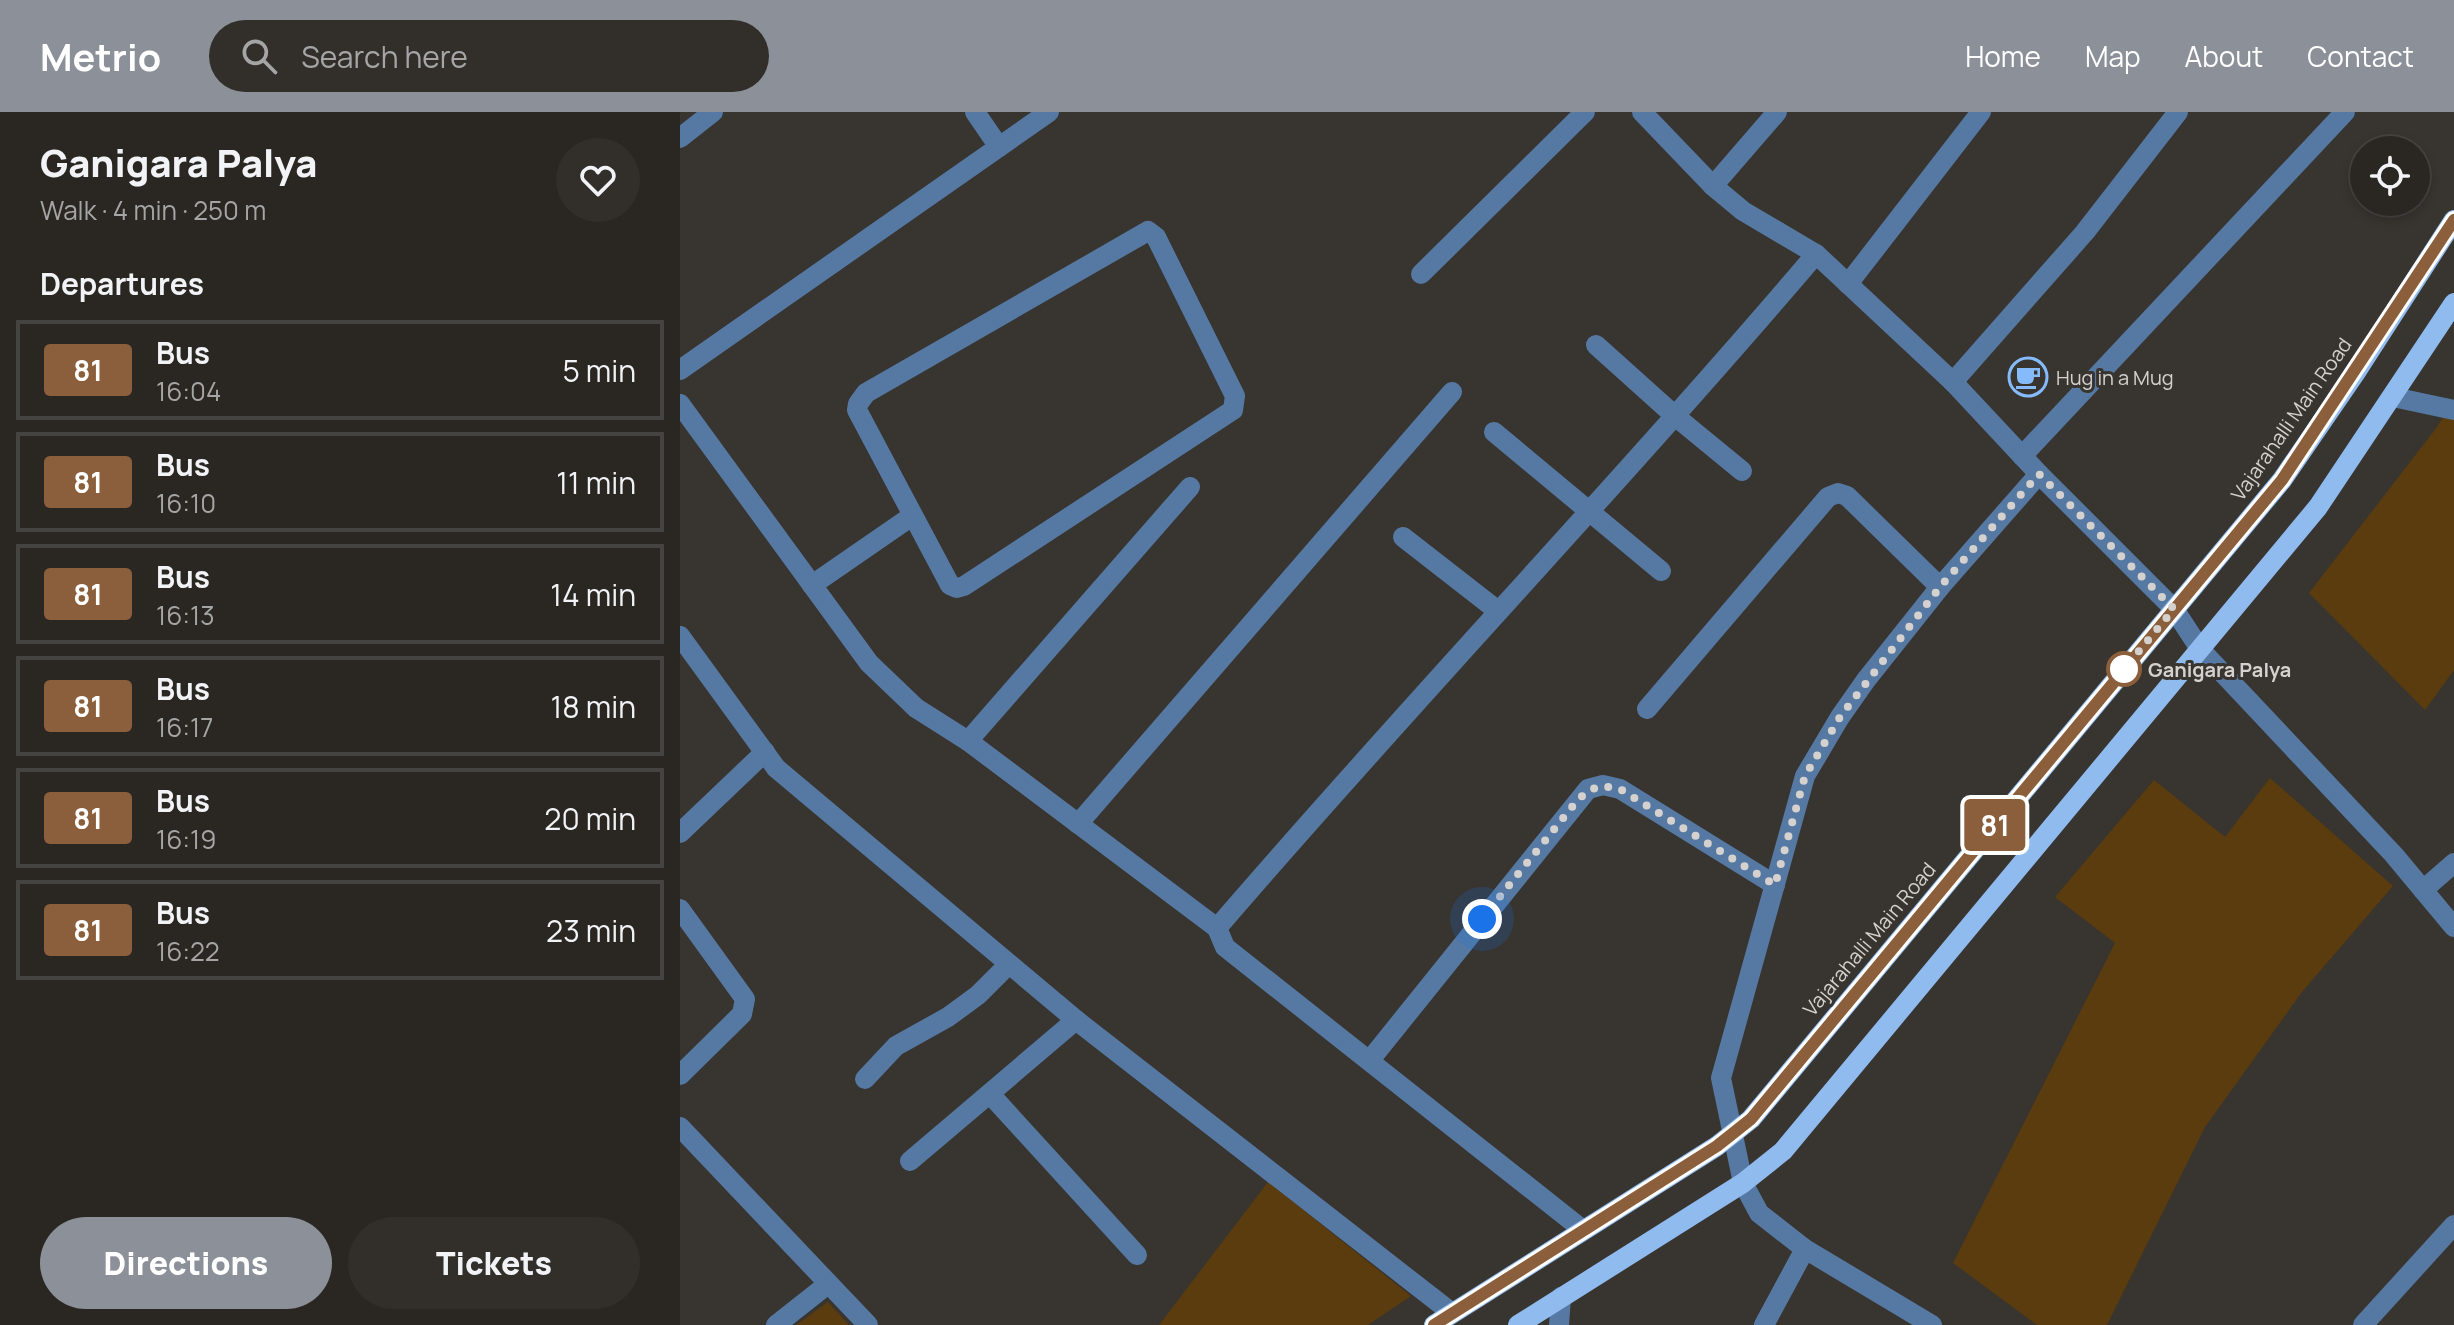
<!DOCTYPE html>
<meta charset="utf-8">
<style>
:root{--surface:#2a2723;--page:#322f2b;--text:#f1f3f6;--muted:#a5a5a6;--line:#464441;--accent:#8c9099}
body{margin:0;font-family:Manrope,sans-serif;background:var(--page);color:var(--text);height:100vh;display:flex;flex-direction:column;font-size:30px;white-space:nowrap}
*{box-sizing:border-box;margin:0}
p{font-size:26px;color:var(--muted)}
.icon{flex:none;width:44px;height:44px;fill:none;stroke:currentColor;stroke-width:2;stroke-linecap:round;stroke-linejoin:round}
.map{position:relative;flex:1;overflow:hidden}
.panel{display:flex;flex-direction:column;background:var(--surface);width:680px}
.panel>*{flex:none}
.badge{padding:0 16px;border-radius:6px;font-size:28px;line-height:52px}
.fabs{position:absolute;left:1670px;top:24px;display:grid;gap:16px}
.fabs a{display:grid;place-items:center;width:80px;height:80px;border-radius:50%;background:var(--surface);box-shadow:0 4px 12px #0003,0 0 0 2px var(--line);font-size:40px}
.you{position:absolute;width:40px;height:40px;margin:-20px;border:6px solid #fff;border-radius:50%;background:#1a73e8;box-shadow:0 0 0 12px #1a73e833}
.map>.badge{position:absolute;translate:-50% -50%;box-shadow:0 0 0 4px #fff}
h2{padding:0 40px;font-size:30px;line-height:72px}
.round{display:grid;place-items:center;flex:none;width:84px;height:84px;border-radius:42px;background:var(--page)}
.head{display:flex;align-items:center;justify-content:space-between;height:136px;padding:0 40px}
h1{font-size:38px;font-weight:800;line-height:60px}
.primary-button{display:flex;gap:16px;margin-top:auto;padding:16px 40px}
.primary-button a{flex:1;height:92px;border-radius:48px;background:var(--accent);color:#fff;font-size:32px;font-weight:800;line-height:92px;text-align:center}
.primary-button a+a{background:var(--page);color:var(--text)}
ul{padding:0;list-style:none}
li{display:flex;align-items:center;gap:24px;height:100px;margin:0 16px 12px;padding:0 24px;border:4px solid var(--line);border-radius:0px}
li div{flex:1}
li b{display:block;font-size:30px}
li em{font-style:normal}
li .badge{min-width:88px;font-weight:700;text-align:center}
header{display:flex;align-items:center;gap:48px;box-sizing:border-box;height:112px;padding:0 40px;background:var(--accent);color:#fff}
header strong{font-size:38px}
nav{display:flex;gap:44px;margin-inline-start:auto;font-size:28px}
.search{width:560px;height:72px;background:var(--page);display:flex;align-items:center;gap:20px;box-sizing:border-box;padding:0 28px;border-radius:44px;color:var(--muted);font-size:30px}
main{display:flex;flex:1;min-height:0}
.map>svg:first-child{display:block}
.green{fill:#5a3c0e}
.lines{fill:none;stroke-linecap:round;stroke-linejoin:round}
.minor{stroke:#5679a3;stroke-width:20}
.major{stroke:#90bbef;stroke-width:20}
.line-casing{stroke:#fff;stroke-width:18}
.line{stroke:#8b5e3c;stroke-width:12}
.walk{stroke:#d4d1ce;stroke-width:8;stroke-dasharray:0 14.4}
.stop-dot{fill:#fff;stroke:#8b5e3c;stroke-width:4}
.labels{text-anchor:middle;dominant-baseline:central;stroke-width:6;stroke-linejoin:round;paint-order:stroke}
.poi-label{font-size:20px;fill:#d4d1ce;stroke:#38342f;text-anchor:start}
.street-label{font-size:20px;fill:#d4d1ce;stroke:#38342f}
.stop-label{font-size:20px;font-weight:bold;fill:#d4d1ce;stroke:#38342f;text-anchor:start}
</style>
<header>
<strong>Metrio</strong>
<div class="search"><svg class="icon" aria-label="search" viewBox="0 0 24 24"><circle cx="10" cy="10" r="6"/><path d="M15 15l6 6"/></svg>Search here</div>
<nav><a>Home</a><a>Map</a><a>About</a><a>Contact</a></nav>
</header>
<main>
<section class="panel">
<div class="head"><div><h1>Ganigara Palya</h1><p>Walk · 4 min · 250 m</p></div><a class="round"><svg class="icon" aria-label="heart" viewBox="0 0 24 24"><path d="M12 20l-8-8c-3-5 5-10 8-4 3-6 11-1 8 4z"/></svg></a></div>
<h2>Departures</h2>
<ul>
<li><span class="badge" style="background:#8b5e3c;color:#fff">81</span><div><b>Bus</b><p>16:04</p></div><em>5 min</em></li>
<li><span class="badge" style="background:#8b5e3c;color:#fff">81</span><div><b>Bus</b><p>16:10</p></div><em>11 min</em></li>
<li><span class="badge" style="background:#8b5e3c;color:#fff">81</span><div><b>Bus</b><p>16:13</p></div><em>14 min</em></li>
<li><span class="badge" style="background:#8b5e3c;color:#fff">81</span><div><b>Bus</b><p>16:17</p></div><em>18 min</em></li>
<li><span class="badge" style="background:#8b5e3c;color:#fff">81</span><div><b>Bus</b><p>16:19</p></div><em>20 min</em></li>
<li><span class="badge" style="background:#8b5e3c;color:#fff">81</span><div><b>Bus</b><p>16:22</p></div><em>23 min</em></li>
</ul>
<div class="primary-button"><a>Directions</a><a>Tickets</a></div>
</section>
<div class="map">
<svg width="1774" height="1213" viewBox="0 0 1774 1213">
<rect width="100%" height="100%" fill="#38342f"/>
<!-- green -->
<g class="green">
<path d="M1774,287V558L1745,598L1629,481L1757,315Z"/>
<path d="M1590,666L1713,774L1622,880L1525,1015L1427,1213H1357L1273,1151L1435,831L1375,785L1474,668L1545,725Z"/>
<path d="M588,1070L731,1184L688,1213H479Z"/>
<path d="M148,1190L169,1213H116Z"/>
</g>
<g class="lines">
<!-- minor -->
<g class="minor">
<path d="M295,0L319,35"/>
<path d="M962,0L1033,74L1063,99L1136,142L1273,270L1359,362L1494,497L1520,537L1714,743L1774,815"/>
<path d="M0,26L33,0"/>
<path d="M1033,74L1097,0"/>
<path d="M468,119L476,125L555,284L553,298L284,474L277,476L270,473L177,298L178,292L186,281Z"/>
<path d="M741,162L905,0"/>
<path d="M1168,172L1301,0"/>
<path d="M916,233L995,304L1062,359"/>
<path d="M0,258L369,0"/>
<path d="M1273,270L1405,120L1498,0"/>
<path d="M1713,285L1774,298"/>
<path d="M0,292L189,551L236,596L288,629"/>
<path d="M814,320L981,459"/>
<path d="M1342,344L1665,0"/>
<path d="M510,375L288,629L537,816"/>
<path d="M723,425L818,499"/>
<path d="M132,473L232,404"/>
<path d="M0,524L96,656L396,908L772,1201"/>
<path d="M967,597L1148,385L1158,381L1167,384L1260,475"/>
<path d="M398,712L772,280"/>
<path d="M0,721L85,640"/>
<path d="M1743,778L1774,751"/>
<path d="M0,797L65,887L62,902L0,963"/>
<path d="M690,948L908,677L923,673L940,677L1095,773"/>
<path d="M185,967L216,934L268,905L298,883L329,852"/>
<path d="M310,982L457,1143"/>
<path d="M0,1015L188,1213"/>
<path d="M230,1049L396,908"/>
<path d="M903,1118L545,835L537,816C733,588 941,371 1136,142"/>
<path d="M96,1213L148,1172"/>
<path d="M879,1213L881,1185"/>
<path d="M1084,1213L1125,1137"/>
<path d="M1252,1213L1125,1137L1079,1101L1063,1071L1041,966L1125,664L1160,605L1186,568L1260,475L1359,362"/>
<path d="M1683,1213L1774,1113"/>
</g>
<!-- major -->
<g class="major">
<path d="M754,1213L1037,1034L1071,1007L1602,368L1676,260L1774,108"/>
<path d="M838,1213L1063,1071L1103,1039L1638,395L1774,191"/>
</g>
</g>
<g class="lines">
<defs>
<path id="line" d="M754,1213L1037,1034L1071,1007L1602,368L1774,108"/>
</defs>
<!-- line casing -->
<use href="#line" class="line-casing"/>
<!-- line -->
<use href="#line" class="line"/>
<!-- walk -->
<path class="walk" d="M802,807L896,690C910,675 920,672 940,677L1095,773L1125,664L1160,605L1260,475L1359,362L1494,497L1444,557"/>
</g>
<!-- icons -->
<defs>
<symbol id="cafe-ring" viewBox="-11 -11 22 22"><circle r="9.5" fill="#38342f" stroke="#86bbfb" stroke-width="1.5"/><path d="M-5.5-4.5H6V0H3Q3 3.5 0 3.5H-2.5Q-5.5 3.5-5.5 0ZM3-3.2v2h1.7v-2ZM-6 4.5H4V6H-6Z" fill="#86bbfb"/></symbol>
</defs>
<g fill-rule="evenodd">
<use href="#cafe-ring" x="1326" y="243" width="44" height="44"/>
</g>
<!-- markers -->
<circle class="stop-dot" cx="1444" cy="557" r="16"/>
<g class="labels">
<!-- poi labels -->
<g class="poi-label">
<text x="1376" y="265">Hug in a Mug</text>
</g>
<!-- street labels -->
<g class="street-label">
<text transform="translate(1611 307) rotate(-55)">Vajarahalli Main Road</text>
<text transform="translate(1189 827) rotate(-50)">Vajarahalli Main Road</text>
</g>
<!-- stop labels -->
<g class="stop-label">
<text x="1468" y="557">Ganigara Palya</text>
</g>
</g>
</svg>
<div class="fabs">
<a><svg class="icon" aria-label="locate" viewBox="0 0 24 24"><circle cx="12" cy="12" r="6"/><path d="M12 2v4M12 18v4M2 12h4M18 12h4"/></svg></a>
</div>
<div class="you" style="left:802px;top:807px"></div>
<b class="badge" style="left:1315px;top:713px;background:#8b5e3c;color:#fff">81</b>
</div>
</main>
